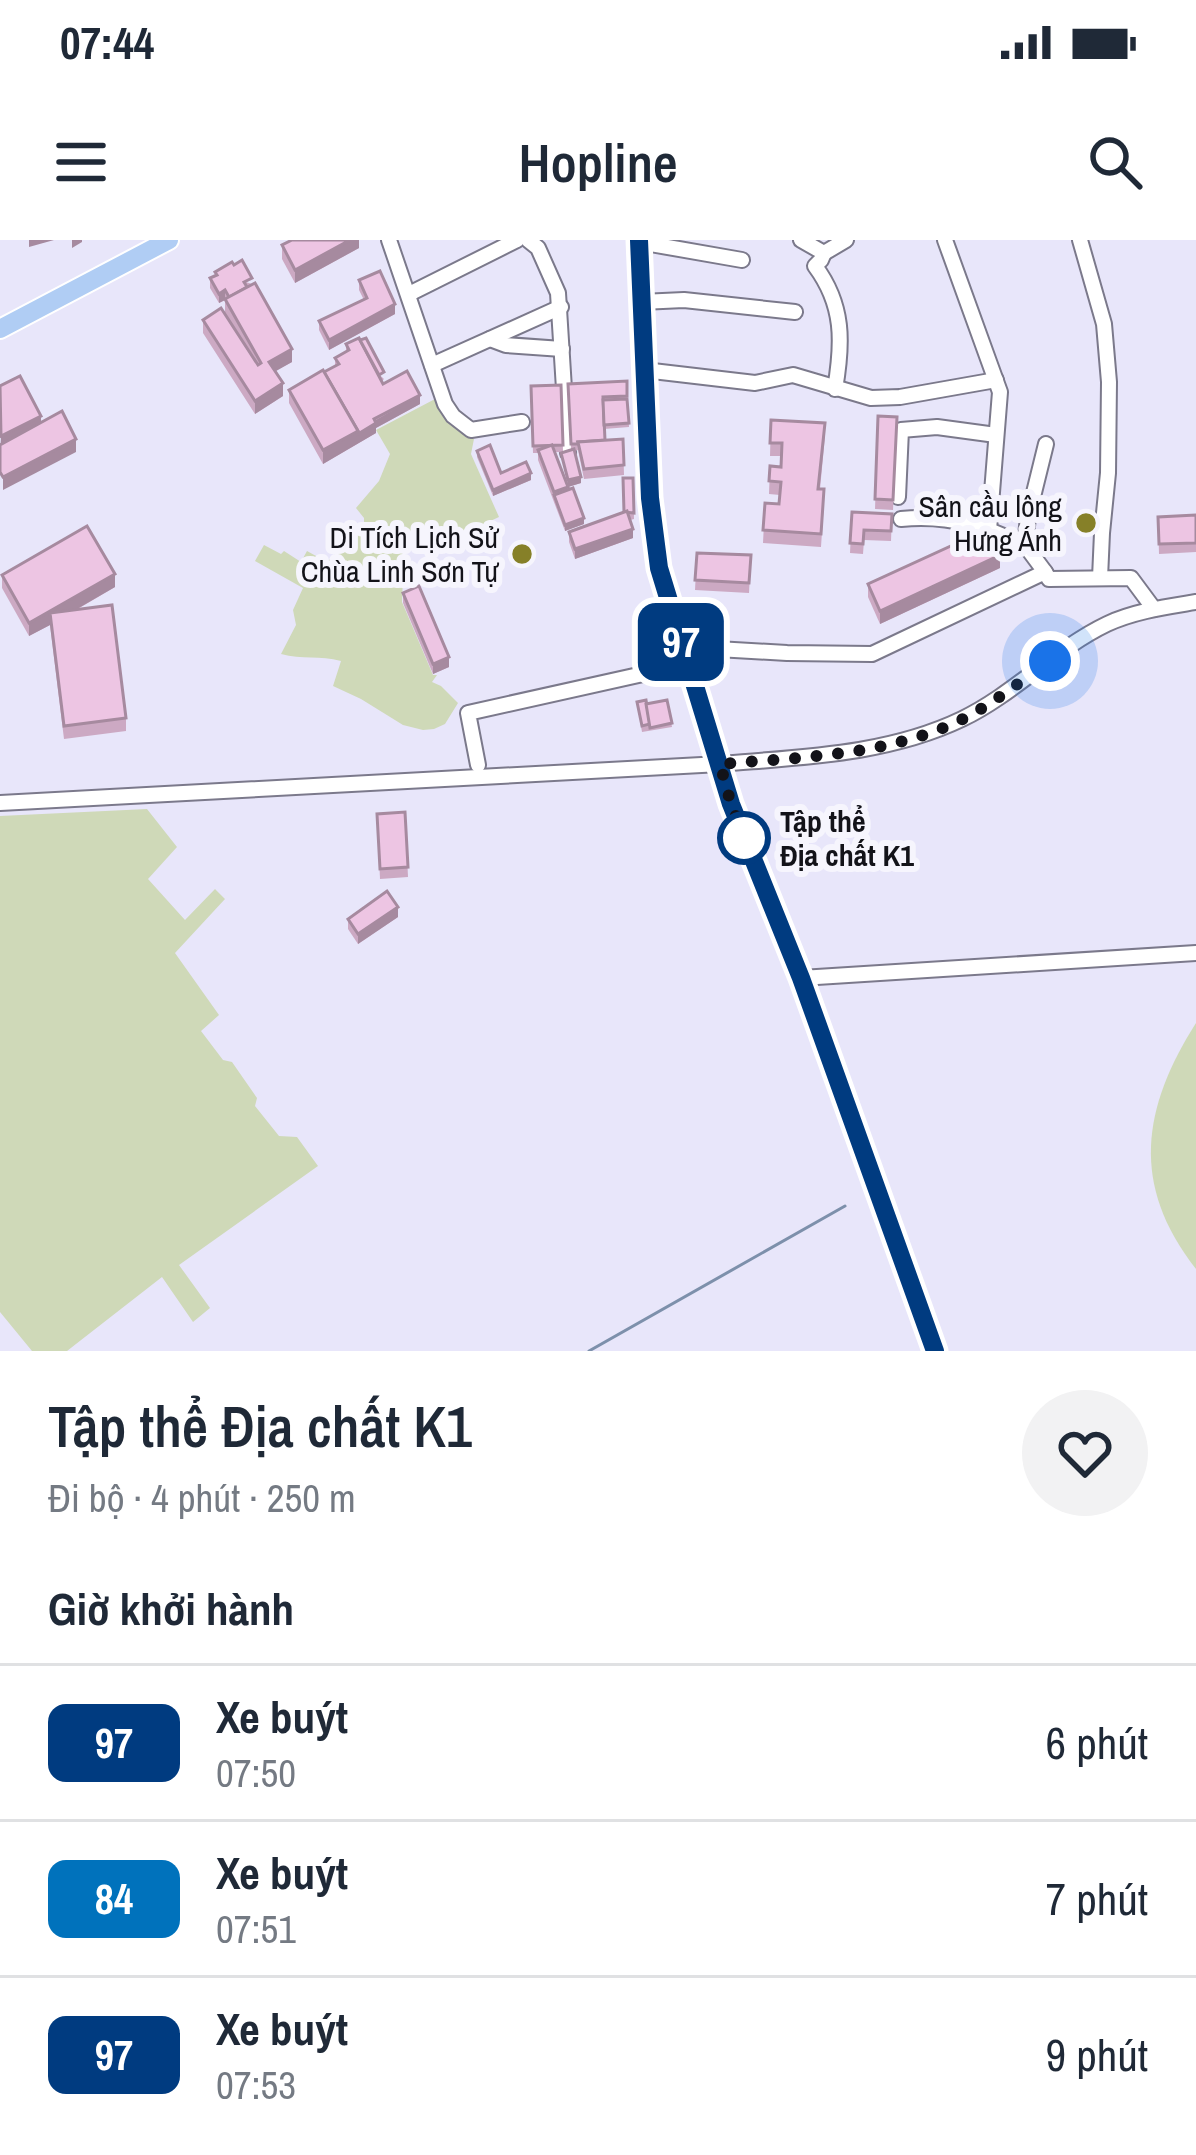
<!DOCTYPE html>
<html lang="vi">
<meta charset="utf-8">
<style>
:root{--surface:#fff;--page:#f2f2f3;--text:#1f2937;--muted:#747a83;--line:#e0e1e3}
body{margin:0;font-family:"Archivo Narrow",sans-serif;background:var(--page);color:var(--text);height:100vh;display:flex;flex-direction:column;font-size:45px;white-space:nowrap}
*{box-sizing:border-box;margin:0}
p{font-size:39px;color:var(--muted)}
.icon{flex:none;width:66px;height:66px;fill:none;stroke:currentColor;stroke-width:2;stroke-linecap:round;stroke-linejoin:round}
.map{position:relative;height:1111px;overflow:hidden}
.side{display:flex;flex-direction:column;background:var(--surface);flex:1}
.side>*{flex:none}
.badge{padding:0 24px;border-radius:18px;font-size:42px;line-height:78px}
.you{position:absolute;width:60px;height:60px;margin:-30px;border:9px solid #fff;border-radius:50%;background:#1a73e8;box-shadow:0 0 0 18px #1a73e833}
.map>.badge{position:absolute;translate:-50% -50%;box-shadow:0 0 0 6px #fff}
h2{padding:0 48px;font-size:45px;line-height:108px}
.round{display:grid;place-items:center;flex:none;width:126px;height:126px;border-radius:63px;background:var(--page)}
.summary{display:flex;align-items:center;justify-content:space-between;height:204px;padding:0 48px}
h1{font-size:57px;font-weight:600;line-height:90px}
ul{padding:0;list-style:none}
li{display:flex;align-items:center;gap:36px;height:156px;padding:0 48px;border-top:3px solid var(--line)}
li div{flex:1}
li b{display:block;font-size:45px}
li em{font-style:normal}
li .badge{min-width:132px;font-weight:700;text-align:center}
.status{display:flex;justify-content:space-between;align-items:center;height:84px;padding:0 60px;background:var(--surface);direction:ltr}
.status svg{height:33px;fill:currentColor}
header{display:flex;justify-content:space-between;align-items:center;height:156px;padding:0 48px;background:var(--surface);font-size:54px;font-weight:600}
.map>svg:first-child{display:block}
.green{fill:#cfd9b8}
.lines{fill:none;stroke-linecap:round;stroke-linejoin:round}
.stream{stroke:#7d90ab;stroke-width:3}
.minor-casing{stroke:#7b798b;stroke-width:18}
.major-casing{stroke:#fff;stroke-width:22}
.minor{stroke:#fff;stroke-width:14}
.major{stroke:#b0cdf4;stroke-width:18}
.wall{fill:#cca9c3}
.shaded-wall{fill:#a68a9f}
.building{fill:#edc5e3;stroke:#a68a9f;stroke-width:3}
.line-casing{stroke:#fff;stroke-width:27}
.line{stroke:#003b80;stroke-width:18}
.walk{stroke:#131319;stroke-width:12;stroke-dasharray:0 21.6}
.poi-dot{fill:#868028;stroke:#f6f5fd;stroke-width:4.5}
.stop-dot{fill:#fff;stroke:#003b80;stroke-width:6}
.labels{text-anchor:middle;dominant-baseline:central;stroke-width:12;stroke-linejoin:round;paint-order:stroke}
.poi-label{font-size:30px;fill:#131319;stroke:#f6f5fd;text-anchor:end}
.stop-label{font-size:30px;font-weight:bold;fill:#131319;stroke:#f6f5fd;text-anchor:start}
</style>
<div class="status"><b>07:44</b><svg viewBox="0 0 49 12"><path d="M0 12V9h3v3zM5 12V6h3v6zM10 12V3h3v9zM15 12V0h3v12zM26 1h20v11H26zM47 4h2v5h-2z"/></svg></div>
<header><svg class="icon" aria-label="menu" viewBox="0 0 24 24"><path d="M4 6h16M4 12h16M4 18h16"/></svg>Hopline<svg class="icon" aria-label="search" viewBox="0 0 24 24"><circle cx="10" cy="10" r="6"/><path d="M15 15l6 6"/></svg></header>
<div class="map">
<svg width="1196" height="1111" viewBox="0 0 1196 1111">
<rect width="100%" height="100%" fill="#e8e6fa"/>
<!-- green -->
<g class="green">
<path d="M435,159L449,182L474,199L471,214L499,277L426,311L410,310L393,304L364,287V278L356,268L379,241L390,214L376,190Z"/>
<path d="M361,288L404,310L402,362L433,435H437L432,442L441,446L458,463L445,484L434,489L423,490L403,485L361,459L333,446L341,421C320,415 302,420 281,414L296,385L293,370L303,348L255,321L264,305L281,314L284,311L301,322L307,311L327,322Z"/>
<path d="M147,569L177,607L148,639L185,680L215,649L225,659L175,713L219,775L201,791L223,820L232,822L257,858L255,866L279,896L297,897L318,926L179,1025L210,1068L193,1082L162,1037L67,1111H32L0,1072V576Z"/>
<path d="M1196,783V1029C1130,945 1142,868 1196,783Z"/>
</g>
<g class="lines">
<!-- stream -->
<path class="stream" d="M589,1111L845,966"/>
<defs>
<g id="minor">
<path d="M389,0L445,164L453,176L471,190L522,182"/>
<path d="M528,0L538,8L558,53L568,213"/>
<path d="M639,0L650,258L659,328L731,564L801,738L935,1111"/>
<path d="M801,0L824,13L821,20L815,26C844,65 843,102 835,149"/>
<path d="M945,0L1000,152L989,290L1025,305L1045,332"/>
<path d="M1080,0L1104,84L1109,142L1108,233L1102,293L1100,338"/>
<path d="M639,2L742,20"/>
<path d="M824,13L846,0"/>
<path d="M409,54L517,0"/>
<path d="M641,62L684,60L795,72"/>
<path d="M490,99L506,105L562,109"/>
<path d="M432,125L561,67"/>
<path d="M644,130L755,143L793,135L871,158L900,157L996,140"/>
<path d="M898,257L901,190L937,187L996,195"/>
<path d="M901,279C933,276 958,280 989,290"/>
<path d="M1025,305L1028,277L1046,204"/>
<path d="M683,407L787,413L872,414L1045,332L1049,339L1131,338L1154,369"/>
<path d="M478,525L468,473L688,424"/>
<path d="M0,563L720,524C801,517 887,515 962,479C1014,454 1055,409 1107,384C1135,371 1166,367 1196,362"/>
<path d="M801,738L1196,713"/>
</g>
<path id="major" d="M0,89L169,0"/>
</defs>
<!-- minor casing -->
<use href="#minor" class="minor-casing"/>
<!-- major casing -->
<use href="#major" class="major-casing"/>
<!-- minor -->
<use href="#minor" class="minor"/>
<!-- major -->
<use href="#major" class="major"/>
</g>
<!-- wall -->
<g class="wall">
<path d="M359,0V8L295,43L282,19V5Z"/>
<path d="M215,32L252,44L292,122L275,131L283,156L255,174L203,93V80L225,72V60L219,63L210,48V38L215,35Z"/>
<path d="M359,40L395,74L329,110L319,90V81L364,60L359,50Z"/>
<path d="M346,104L384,139L382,141L383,144L420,164L376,188V193L323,224L289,163V150L335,126V118L346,112Z"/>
<path d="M627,141L629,187L604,189L605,200L623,199L624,235L584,239L578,210L575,211L581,243L568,247L561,213L571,210L568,144Z"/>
<path d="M561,145L563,212H554L568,250L584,284L565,291L538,220V213H533L531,146Z"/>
<path d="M878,176L897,177L893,270L875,269Z"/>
<path d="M771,180L825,196L820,249L824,262L821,307L763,303L765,263L779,264L780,255L769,254L770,226L781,227V216H770Z"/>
<path d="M477,211L501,233L531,240L493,256L477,217Z"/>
<path d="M633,238L634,279L630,280L633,298L575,319L569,302V292L624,272Z"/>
<path d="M852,272L892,274L891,301L864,300L863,314L850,313Z"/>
<path d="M1196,275V312L1159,314L1158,277Z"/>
<path d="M697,313L751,315L749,353L695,350Z"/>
<path d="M1000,328L880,384L868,357V344Z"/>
<path d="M2,335L115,347L76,370L126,478V491L64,499L50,385L29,396L2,348Z"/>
<path d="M403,353L449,427L433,434L403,363Z"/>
<path d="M667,460L672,487L642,492L637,462L646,464Z"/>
<path d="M405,572L408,637L380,639L377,574Z"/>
<path d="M398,677L358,704L348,689V679Z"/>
</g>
<!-- shaded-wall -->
<g class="shaded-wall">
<path d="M29,0H54L29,7Z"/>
<path d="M72,0H82V2L72,8Z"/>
<path d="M350,0H359V8L295,43V30Z"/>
<path d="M225,50V60L219,63V54Z"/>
<path d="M395,64V74L329,110V100Z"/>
<path d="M292,109V122L269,135V122Z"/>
<path d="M283,143V156L255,174V161Z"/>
<path d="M420,155V164L376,188V193L323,224V210Z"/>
<path d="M41,176V189L0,217L1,196Z"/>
<path d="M76,199V212L3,250V237Z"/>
<path d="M531,233V240L493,256V250Z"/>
<path d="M581,237V243L568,247V240Z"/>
<path d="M584,278V284L565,291V285Z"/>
<path d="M633,289V298L575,319V309Z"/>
<path d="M1000,315V328L880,384V371Z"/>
<path d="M115,334V347L51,384L50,373V385L29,396V383Z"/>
<path d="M449,417V427L433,434V424Z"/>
<path d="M398,667V677L358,704V694Z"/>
</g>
<!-- building -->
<g class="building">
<path d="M292,0H350L295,30L282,5Z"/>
<path d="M242,20L252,38L244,42L247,47L229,57L225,50L219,54L210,38L217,35L215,32L232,22L234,25Z"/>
<path d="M380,31L395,64L329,100L319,81L367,58L359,40Z"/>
<path d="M255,43L292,109L269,122L283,143L255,161L203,80L221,68L258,125L261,123L225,59Z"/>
<path d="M359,98L383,144L407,131L420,155L374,179L376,183L358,194V191L324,132L339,124L335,118L349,110L346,104Z"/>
<path d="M366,98L384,132L379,135L360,100Z"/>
<path d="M323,130L358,191L323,210L289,150Z"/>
<path d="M20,136L41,176L1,196L0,146Z"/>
<path d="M627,141V156L603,157L605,200L578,202L579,204H571L568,144Z"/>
<path d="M561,145L563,205L533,206L531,146Z"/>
<path d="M627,159L629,183L604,185L603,160Z"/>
<path d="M62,171L76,199L3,237L0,232V205Z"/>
<path d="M878,176L897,177L893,260L875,259Z"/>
<path d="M771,180L825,183L818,249H824L821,294L763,290L765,263L779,264L781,242L769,241L770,226L781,227L782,203H770Z"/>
<path d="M623,199L624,225L584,229L578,202Z"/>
<path d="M490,205L501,233L526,222L531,233L493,250L477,211Z"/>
<path d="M552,205L568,247L554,252L538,210Z"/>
<path d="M574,209L581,237L568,240L561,213Z"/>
<path d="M623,238H633L634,273L624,272Z"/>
<path d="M573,248L584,278L565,285L554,255Z"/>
<path d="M627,271L633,289L575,309L569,292Z"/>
<path d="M852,272L892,274L891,291L864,290L863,304L850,303Z"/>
<path d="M1196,275V303L1159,304L1158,277Z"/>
<path d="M87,286L115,334L29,383L2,335Z"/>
<path d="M988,289L1000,315L880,371L868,344Z"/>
<path d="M697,313L751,315L749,343L695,340Z"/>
<path d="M419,346L449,417L433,424L403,353Z"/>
<path d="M112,365L126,478L64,486L50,373Z"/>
<path d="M646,460L650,484L642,486L637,462Z"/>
<path d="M667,460L672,483L650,488L646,464Z"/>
<path d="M405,572L408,627L380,629L377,574Z"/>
<path d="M387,651L398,667L358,694L348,679Z"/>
</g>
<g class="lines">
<defs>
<path id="line" d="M639,0L650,258L659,328L731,564L801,738L935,1111"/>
</defs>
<!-- line casing -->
<use href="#line" class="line-casing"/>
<!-- line -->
<use href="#line" class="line"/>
<!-- walk -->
<path class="walk" d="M744,598L748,607L731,564L720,524C802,517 890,516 965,478C995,462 1022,440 1050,421"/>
</g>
<!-- markers -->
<g class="poi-dot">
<circle cx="1086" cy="283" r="12"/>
<circle cx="522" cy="314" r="12"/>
</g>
<circle class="stop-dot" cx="744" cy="598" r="24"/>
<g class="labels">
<!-- poi labels -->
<g class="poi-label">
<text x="1062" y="266">Sân cầu lông<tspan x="1062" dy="34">Hưng Ánh</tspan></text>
<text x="498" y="297">Di Tích Lịch Sử<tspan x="498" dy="34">Chùa Linh Sơn Tự</tspan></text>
</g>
<!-- stop labels -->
<g class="stop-label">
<text x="780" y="581">Tập thể<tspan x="780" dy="34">Địa chất K1</tspan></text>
</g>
</g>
</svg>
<div class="you" style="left:1050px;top:421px"></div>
<b class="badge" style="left:681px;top:402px;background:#003b80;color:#fff">97</b>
</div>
<section class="side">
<div class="summary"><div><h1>Tập thể Địa chất K1</h1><p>Đi bộ · 4 phút · 250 m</p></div><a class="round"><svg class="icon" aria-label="heart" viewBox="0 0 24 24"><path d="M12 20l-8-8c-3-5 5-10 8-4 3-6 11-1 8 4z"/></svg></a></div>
<h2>Giờ khởi hành</h2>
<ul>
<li><span class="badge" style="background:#003b80;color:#fff">97</span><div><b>Xe buýt</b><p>07:50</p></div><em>6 phút</em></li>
<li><span class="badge" style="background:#0072bc;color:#fff">84</span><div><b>Xe buýt</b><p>07:51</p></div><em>7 phút</em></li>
<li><span class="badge" style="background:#003b80;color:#fff">97</span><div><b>Xe buýt</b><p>07:53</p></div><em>9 phút</em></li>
</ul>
</section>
